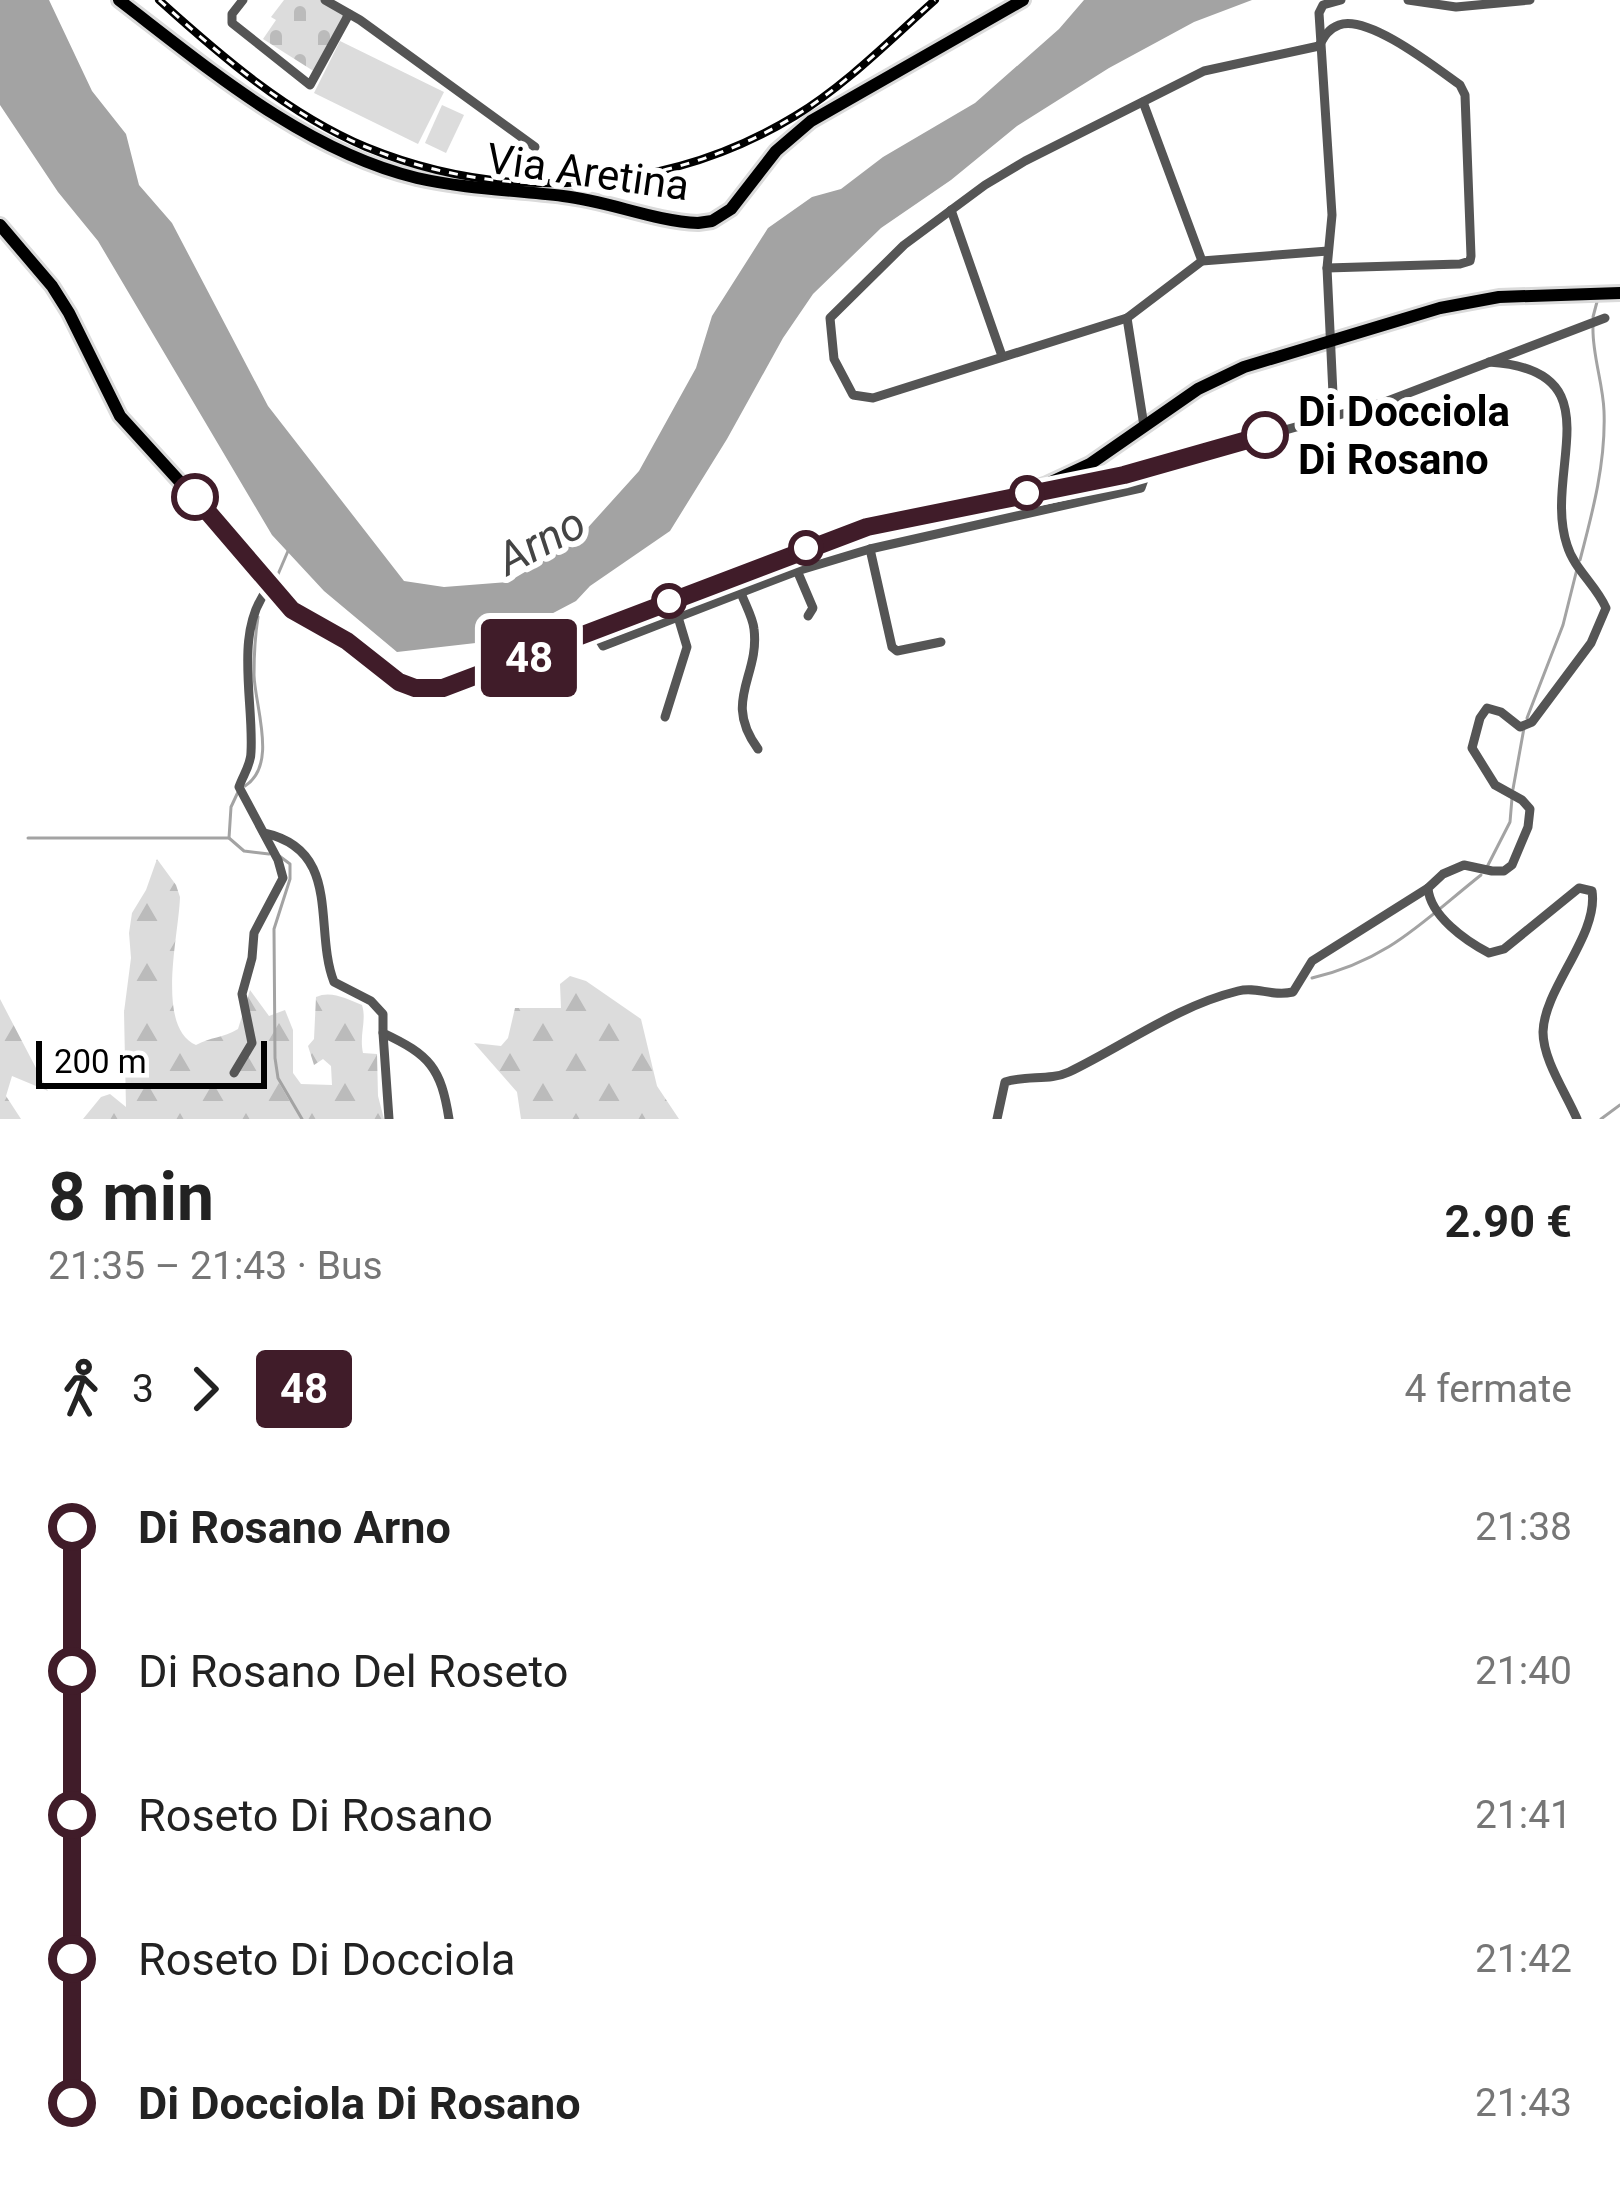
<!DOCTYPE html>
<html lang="it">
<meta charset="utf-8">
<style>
:root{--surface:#fff;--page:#f2f2f2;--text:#222;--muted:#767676}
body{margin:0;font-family:Roboto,sans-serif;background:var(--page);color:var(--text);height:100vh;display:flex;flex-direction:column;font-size:45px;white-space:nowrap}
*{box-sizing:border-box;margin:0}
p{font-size:39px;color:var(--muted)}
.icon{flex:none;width:66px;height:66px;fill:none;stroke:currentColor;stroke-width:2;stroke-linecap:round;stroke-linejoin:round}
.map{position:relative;height:1119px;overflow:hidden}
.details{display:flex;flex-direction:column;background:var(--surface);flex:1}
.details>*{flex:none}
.badge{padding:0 24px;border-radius:9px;font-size:42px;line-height:78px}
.scale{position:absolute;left:36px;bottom:30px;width:231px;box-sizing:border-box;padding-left:12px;border:6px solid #000;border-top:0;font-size:33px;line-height:42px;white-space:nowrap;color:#000;-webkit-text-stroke:9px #fff;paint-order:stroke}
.map>.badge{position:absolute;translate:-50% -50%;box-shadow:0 0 0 6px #fff}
.legs{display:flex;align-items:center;gap:18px;height:132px;padding:0 48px;font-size:39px}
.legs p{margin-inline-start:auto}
.summary{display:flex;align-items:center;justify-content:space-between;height:204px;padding:0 48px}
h1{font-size:66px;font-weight:700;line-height:90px}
ul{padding:0 48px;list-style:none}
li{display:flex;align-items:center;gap:42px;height:144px;font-size:45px}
li i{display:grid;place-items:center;width:18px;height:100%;margin:0 15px;background:currentColor}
li i::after{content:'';width:30px;height:30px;margin:-15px;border:9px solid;border-radius:50%;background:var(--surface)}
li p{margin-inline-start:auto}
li:first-child i{background:linear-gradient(#0000 50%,currentColor 0)}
li:last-child i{background:linear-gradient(currentColor 50%,#0000 0)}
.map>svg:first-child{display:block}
.forest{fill:url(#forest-firs)}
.cemetery{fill:url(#cemetery-stones)}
.park{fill:#dcdcdc}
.water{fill:#a3a3a3}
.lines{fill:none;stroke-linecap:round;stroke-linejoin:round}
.stream{stroke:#a3a3a3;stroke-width:3}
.major-casing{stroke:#dbdbdb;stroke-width:18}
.minor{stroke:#555;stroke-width:9}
.major{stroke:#000;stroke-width:12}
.rail-casing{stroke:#000;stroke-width:8}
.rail{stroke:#fff;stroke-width:3;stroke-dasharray:9;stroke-linecap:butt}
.line-1-casing{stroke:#fff;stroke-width:27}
.line-1{stroke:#401c29;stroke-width:18}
.stop-1-dot{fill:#fff;stroke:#401c29;stroke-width:6}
.labels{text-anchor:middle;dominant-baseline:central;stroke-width:12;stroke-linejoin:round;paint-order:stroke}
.street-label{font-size:42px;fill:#000;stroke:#fff}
.stop-label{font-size:42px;font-weight:bold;fill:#000;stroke:#fff;text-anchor:start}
.water-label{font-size:45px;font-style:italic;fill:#444;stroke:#fff}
</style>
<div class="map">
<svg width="1620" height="1119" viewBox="0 0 1620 1119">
<defs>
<pattern id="forest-firs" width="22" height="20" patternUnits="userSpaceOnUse" patternTransform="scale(3)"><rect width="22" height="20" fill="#dcdcdc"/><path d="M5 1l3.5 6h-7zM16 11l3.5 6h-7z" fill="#bbb"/></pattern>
<pattern id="cemetery-stones" width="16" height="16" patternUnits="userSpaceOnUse" patternTransform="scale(3)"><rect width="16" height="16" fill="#dcdcdc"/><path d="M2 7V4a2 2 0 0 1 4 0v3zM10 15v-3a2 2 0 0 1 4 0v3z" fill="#bbb"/></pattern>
</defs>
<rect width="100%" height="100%" fill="#fff"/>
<!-- forest -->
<g class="forest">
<path d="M157,859L176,885L180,897C179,935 155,1027 196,1045C210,1037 223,1038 238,1029L250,990L269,1016L285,1010L293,1030V1073L301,1084L332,1085L331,1066L323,1059L314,1065L308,1046L314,1039L316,997C331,990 347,999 362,1005C367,1021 359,1034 363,1053L377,1054L378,1096L384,1119H83L101,1097L110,1094L126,1107L124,1012L131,958L129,933L132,913L146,890Z"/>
<path d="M570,976L586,981L641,1019L657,1086L679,1119H521L517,1092L474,1043L501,1046L508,1038L515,1008H561L560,984Z"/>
<path d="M0,999L48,1091L12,1076L6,1096L21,1119H0Z"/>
</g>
<!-- cemetery -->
<path class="cemetery" d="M284,0H320L346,15L315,72L263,39L276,20L271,17Z"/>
<!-- park -->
<g class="park">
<path d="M340,41L444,92L418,144L314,93Z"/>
<path d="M442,105L464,115L446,153L425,143Z"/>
</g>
<!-- water -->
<path class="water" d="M0,0H49L92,91L126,134L139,185L172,223L268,406L404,581L444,587L508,582L574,543L639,471L696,368L712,316L768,228L812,197L841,189L883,157L975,103L1059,29L1084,0H1252L1194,22L1109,68L1017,126L951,180L881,228L813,294L783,338L727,439L670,531L590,586L576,601L502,640L397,652L324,591L272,535L98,241L58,192L0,105Z"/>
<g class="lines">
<!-- stream -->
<g class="stream">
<path d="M1593,317L1598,298"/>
<path d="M1580,560C1593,511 1606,461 1604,411C1603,383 1592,354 1593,327"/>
<path d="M273,586L288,551"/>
<path d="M1527,718L1563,625L1577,569"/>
<path d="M245,786C278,765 255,707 254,675C254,656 255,636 258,617"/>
<path d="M1513,789L1524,728"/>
<path d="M238,792L231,807L229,838L244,851L269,854"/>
<path d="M28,838H229"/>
<path d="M278,855L290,864V879L274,929L275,1058L278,1078L302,1119"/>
<path d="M1487,867L1510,822L1512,798"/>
<path d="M1312,978C1389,960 1423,921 1481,875"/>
<path d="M1601,1119L1620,1105"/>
</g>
<defs>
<g id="major">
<path d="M119,0C209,69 305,151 417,178C466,189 514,190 563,196C609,201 653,221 698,223L712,221L731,209L776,151L811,121L1023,0"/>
<path d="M0,225L52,286L69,313L120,416L221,527L279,598L408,686L443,688L492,673L867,527L1019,494L1047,484L1090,464L1198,389L1244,367L1440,308L1499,297L1620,293"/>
</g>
</defs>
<!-- major casing -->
<use href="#major" class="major-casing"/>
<!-- minor -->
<g class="minor">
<path d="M243,0L232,14V23L310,85L349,14"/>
<path d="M325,0L360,20L535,147"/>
<path d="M1408,0L1456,7L1530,0"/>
<path d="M1319,46L1204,71L1025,161L985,185L904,245L830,318L834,359L853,395L873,398L1127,318L1202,261L1328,251"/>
<path d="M1319,46C1324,37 1328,29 1339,25C1368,14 1436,68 1460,85L1465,95L1471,256L1470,261L1460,264L1327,268"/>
<path d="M1143,102L1202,261"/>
<path d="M951,210L1002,356"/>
<path d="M1127,318L1144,426"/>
<path d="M1489,362C1618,370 1542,470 1567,545C1574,569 1596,585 1606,608L1591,643L1532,722L1520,727L1501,712L1487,708L1480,718L1472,748L1495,785L1522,800L1530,809L1528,827L1512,865L1504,871H1492L1464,865L1443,874L1428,888C1430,916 1466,941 1489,953L1504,949L1579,888L1592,891C1599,935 1544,988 1543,1032C1543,1060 1566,1093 1577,1119"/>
<path d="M1334,415L1327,268L1332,215L1319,13L1323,5L1341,0"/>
<path d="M1042,491L1125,475L1385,402L1605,318"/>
<path d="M870,549L892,647L897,651L941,642"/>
<path d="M790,554L813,608L808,616"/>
<path d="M741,593C745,604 753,618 754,629C760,677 722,700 758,749"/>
<path d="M594,631L603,646L797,571L870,549L1141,488L1148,468"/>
<path d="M665,717L687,647L678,617"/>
<path d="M264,833C343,850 313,929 334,982L371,1001L383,1014V1033C430,1055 441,1068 449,1119"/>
<path d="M383,1033L389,1119"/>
<path d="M234,1073L252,1043L242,994L252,958L254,933L283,878L278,860L239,787C243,775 251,765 251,752C254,699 233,631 269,587"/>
<path d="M997,1119L1005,1082C1026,1075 1050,1081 1069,1072C1125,1045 1177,1006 1238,991C1257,986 1271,997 1293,992L1312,961L1428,888"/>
</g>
<!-- major -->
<use href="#major" class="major"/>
<defs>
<path id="rail" d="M159,0C221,56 288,114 366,147C505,204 667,194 795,116C846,85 890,40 935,0"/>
</defs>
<!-- rail casing -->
<use href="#rail" class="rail-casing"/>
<!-- rail -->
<use href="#rail" class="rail"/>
</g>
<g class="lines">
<defs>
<path id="line-1" d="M195,497L292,610L347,641L399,682L415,688H443L867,527L1124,475L1265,435"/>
</defs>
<!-- line-1 casing -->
<use href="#line-1" class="line-1-casing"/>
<!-- line-1 -->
<use href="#line-1" class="line-1"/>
</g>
<!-- markers -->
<g class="stop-1-dot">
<circle cx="1265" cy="435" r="21"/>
<circle cx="1027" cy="493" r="15"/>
<circle cx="195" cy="497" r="21"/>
<circle cx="806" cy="548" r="15"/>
<circle cx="669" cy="601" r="15"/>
</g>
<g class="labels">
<!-- street labels -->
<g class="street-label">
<text transform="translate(588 172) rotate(8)">Via Aretina</text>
</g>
<!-- stop labels -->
<g class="stop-label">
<text x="1298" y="411">Di Docciola<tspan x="1298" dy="48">Di Rosano</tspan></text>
</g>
<!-- water labels -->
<g class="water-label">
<text transform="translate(541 541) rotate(-28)">Arno</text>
</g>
</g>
</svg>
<div class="scale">200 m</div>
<b class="badge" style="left:529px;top:658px;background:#401c29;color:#fff">48</b>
</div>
<section class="details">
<div class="summary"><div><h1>8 min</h1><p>21:35 – 21:43 · Bus</p></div><b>2.90 €</b></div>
<div class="legs"><svg class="icon" aria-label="walk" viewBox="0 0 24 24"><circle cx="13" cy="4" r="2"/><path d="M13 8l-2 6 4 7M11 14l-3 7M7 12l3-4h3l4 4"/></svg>3<svg class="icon" aria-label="forward" viewBox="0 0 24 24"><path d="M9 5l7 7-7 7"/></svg><b class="badge" style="background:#401c29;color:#fff">48</b><p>4 fermate</p></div>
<ul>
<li><i style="color:#401c29"></i><b>Di Rosano Arno</b><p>21:38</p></li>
<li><i style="color:#401c29"></i><span>Di Rosano Del Roseto</span><p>21:40</p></li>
<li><i style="color:#401c29"></i><span>Roseto Di Rosano</span><p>21:41</p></li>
<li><i style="color:#401c29"></i><span>Roseto Di Docciola</span><p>21:42</p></li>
<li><i style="color:#401c29"></i><b>Di Docciola Di Rosano</b><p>21:43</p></li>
</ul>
</section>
